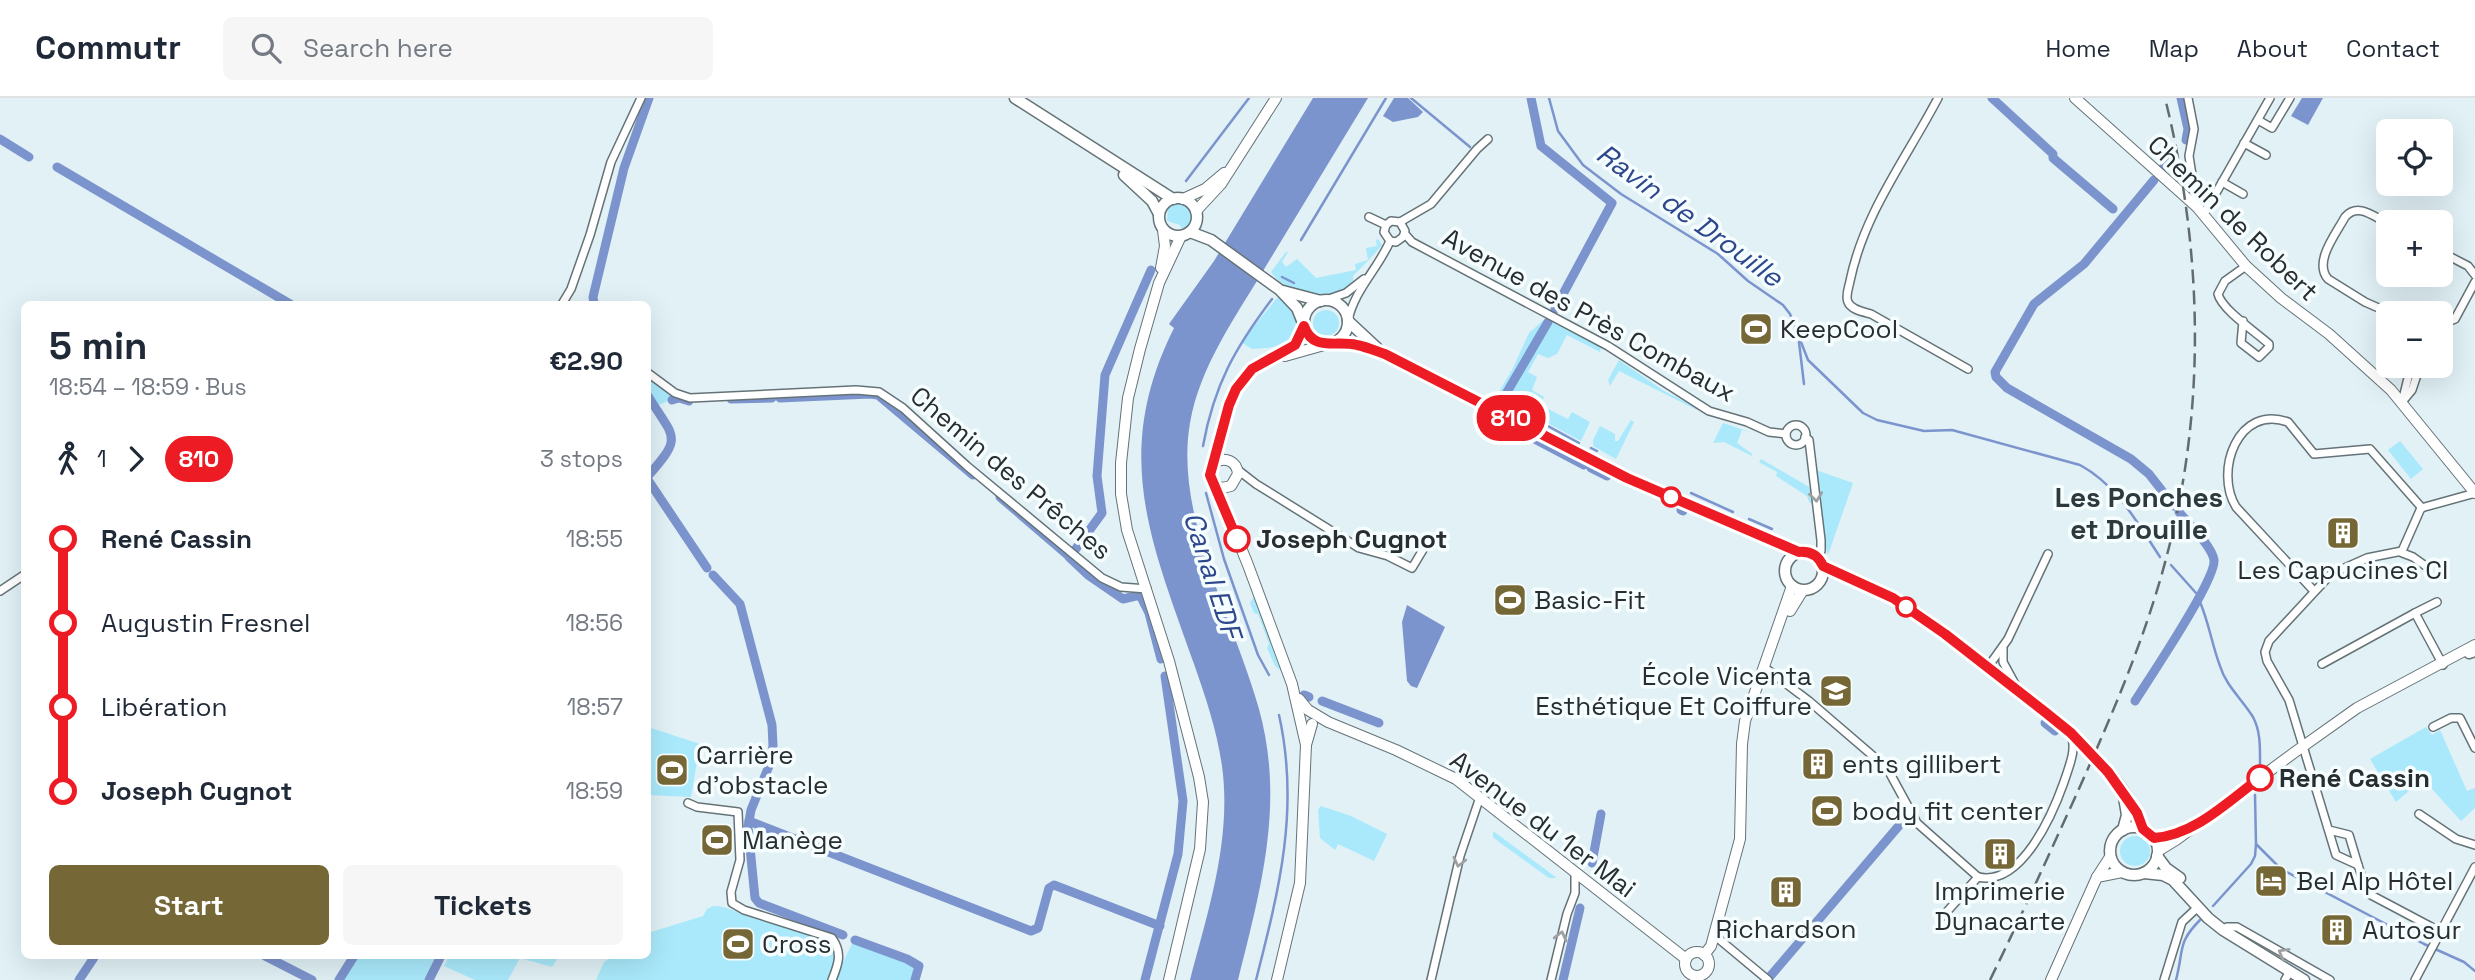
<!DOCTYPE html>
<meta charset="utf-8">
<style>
:root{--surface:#fff;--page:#f6f6f7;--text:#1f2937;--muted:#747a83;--line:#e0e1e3;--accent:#766836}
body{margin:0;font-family:"Space Grotesk",sans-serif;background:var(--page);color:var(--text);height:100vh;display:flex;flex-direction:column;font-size:26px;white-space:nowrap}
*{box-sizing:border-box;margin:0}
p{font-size:23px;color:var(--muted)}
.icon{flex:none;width:38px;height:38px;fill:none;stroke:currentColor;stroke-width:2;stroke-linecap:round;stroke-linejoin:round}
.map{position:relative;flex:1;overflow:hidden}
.side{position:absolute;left:21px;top:203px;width:630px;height:658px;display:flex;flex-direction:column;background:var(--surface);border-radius:10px;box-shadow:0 7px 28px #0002}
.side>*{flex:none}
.badge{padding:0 14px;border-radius:23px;font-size:24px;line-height:46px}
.buttons{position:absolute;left:2376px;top:21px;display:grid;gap:14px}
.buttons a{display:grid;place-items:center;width:77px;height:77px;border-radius:10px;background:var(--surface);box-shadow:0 7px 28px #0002;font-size:35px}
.map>.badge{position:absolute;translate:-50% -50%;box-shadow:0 0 0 4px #fff}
.legs{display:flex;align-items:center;gap:10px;height:77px;padding:0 28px;font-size:23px}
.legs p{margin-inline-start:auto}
.headline{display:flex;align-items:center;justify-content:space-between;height:119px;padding:0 28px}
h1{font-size:38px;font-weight:700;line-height:52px}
.button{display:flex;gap:14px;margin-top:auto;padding:14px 28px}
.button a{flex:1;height:80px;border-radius:10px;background:var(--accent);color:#fff;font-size:28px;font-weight:700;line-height:80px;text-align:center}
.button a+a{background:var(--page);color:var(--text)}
ul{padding:0 28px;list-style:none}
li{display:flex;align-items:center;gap:24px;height:84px;font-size:26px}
li i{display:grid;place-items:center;width:10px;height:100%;margin:0 9px;background:currentColor}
li i::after{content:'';width:18px;height:18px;margin:-9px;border:5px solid;border-radius:50%;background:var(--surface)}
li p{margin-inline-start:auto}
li:first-child i{background:linear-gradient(#0000 50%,currentColor 0)}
li:last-child i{background:linear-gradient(currentColor 50%,#0000 0)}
header{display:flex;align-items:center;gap:42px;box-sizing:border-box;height:98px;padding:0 35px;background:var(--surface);border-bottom:2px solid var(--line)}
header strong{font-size:33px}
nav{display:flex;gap:38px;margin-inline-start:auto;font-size:24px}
.search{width:490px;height:63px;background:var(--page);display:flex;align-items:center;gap:18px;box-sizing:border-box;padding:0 24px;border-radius:10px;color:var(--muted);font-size:26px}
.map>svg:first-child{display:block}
.green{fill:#a9e9fb}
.water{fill:#7c94cd}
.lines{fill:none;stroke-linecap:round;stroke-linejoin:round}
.stream{stroke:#7c94cd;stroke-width:2.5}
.canal{stroke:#7c94cd;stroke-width:9}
.street-casing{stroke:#657377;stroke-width:10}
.secondary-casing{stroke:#657377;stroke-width:12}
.primary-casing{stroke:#657377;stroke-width:13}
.street{stroke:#fff;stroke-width:7}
.secondary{stroke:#fff;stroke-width:10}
.primary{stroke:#fff;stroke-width:10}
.rail{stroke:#626c6f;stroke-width:2.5;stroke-dasharray:14 7;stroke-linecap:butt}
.oneway{stroke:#9ea1a2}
.line-1-casing{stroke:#fff;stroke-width:16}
.line-1{stroke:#ed1c24;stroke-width:10}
.stop-1-dot{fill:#fff;stroke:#ed1c24;stroke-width:3.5}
.labels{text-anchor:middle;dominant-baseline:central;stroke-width:7;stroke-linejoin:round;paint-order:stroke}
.street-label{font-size:26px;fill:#282e30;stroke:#f6fdfe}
.poi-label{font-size:26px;fill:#282e30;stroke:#f6fdfe;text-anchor:start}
.stop-label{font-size:26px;font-weight:bold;fill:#282e30;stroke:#f6fdfe;text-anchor:start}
.water-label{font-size:28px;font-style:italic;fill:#2d478c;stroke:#f6fdfe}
.neighbourhood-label{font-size:28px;font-weight:bold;fill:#2c393d;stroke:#f6fdfe}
</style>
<header>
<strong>Commutr</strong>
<div class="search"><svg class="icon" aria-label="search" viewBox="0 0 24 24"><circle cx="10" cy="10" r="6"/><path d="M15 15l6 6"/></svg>Search here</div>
<nav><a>Home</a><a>Map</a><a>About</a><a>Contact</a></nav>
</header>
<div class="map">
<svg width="2475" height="882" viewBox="0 0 2475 882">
<rect width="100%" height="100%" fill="#e1f1f6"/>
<!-- green -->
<g class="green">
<path d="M1174,104H1183L1193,113C1194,122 1190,128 1182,131L1180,127L1167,123L1168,110Z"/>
<path d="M1378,141L1382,147C1372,159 1363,168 1353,178V183C1349,187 1345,191 1339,193C1319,201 1283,193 1271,174L1286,154H1288L1282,164L1286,169L1297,161L1316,180L1356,172L1355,166L1368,162L1366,150L1377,148L1376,142Z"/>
<path d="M1588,145L1593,149L1557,213L1551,210Z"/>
<path d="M1278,199C1282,202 1288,206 1291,210C1299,220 1299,240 1286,245C1276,250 1263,250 1252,251L1241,244Z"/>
<circle cx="1326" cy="225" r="13"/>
<path d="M1546,220L1601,249L1600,254L1567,237L1557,256L1548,260L1538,256L1528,274L1537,279L1532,292L1544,299L1540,307L1568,321L1572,314L1590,324L1581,343L1507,303L1527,263L1526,262L1502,301L1497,297L1512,272L1529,235Z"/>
<path d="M1619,262L1664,293L1698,310L1697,312L1619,273L1610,288L1608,282Z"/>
<path d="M648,279L675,300L656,308L648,294Z"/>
<path d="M1631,322L1634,324L1616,361L1593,348V342L1600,328L1615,336V343H1618Z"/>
<path d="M1723,325L1750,334L1742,332L1737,345L1752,356V358L1724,344L1713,345Z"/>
<path d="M2400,343L2423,371L2411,381L2388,352Z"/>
<path d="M1761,361L1811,390L1813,406L1809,404L1807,398L1776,378L1777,374L1759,364Z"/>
<path d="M1816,372L1853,385L1828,457L1826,450Z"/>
<path d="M1255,496L1285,576L1275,568L1267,550L1269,546L1258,516L1254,515L1250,505Z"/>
<path d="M648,629L700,646L691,699L648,697Z"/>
<path d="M2426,629L2432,637L2440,632L2467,693L2475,690V710L2461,723L2423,681L2396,704L2370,661Z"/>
<path d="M1321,708L1351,718L1387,736L1374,763L1338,746L1335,752L1320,740L1318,712Z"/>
<path d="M1493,733L1557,780H1549L1499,744L1493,739Z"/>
<circle cx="2135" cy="753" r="15"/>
<path d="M713,808C728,808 737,815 750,819C769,825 823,833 832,850C838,860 832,872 828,882H596L604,864L613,858H648V835L703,818L707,811Z"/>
<path d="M853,844L917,869L912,882H834Z"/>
<path d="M355,858H440L427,882H341Z"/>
<path d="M449,858H559L552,869L520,860L508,882H475L444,868Z"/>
</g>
<!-- water -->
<g class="water">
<path d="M1313,0H1368C1334,56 1300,112 1266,168C1237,217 1200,267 1190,325C1174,418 1234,521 1259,611C1285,705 1261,790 1238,882H1190C1208,813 1232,741 1222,668C1217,633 1206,600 1194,566C1151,444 1111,356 1174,230L1169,226L1214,163Z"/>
<path d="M1394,0H1408L1423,14L1418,19L1393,24L1383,18Z"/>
<path d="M2302,0H2323L2308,27L2291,18Z"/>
<path d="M1407,507L1445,529L1417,590L1411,588L1407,583L1402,524Z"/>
</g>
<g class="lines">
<!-- stream -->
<g class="stream">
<path d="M1411,0L1470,49"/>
<path d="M1549,0L1558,33L1583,67L1621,96L1718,156L1748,183L1783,207L1790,216L1808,262L1863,315L1877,322L1924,333L1952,332L2080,367C2117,387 2137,424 2160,459"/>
<path d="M1186,83L1249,0"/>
<path d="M1301,142L1386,0"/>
<path d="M1282,179L1294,185"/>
<path d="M1799,244L1804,286"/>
<path d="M1502,303L1579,345"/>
<path d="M1203,348C1214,287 1235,250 1272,201"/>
<path d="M1591,350L1597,353"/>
<path d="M1206,395L1224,461L1258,557L1269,577"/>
<path d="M1691,395L1733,414"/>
<path d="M1749,421L1772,431"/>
<path d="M2171,467L2196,495"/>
<path d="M2200,504C2209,525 2212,547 2220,568C2226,588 2242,601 2253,619C2261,634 2260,651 2260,668"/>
<path d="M2255,697L2256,746L2281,771L2424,846L2464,864L2475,873"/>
<path d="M2213,808L2251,766L2255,758L2256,746"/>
<path d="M1256,882C1279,792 1300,711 1279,617"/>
<path d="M2176,882C2184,852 2177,845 2200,822"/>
</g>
<!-- canal -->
<g class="canal">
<path d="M1531,0L1541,48L1612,105L1555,211"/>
<path d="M1992,0L2053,56V60L2113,111"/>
<path d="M2181,0L2188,31L2186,42"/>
<path d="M0,41L29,59"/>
<path d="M57,69L290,206"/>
<path d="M2162,71L2173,58"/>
<path d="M2154,82L2084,166L2034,206L1995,274L1996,279L2007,290L2131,361L2149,376L2174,408"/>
<path d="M594,206L593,199L624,70L649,0"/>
<path d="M648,298C674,341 684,337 648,378"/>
<path d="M780,300L870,296L878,297L973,377"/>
<path d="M731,301L772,300"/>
<path d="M672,302L679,300L689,303"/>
<path d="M1500,306L1548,224"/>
<path d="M1506,326L1584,367"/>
<path d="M1591,370L1607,378"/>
<path d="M648,382L707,470"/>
<path d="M1000,399L1070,459"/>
<path d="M1681,412L1683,413"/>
<path d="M1075,452L1102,415L1097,378L1105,277L1151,172"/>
<path d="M1069,459L1088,477L1123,501L1140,497L1149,515L1161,561"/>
<path d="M713,477L740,506L772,627L773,648L769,668L751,712L748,729L755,800L759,805L843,837"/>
<path d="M1304,597L1309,599"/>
<path d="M1322,603L1379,625"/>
<path d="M2135,603C2150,579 2216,482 2214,462C2212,448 2188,425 2179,414"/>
<path d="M2045,625L2055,633"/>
<path d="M749,723L1031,833L1038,830L1049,790L1054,787L1160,828"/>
<path d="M1592,765L1601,716"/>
<path d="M855,842L907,861L919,868L915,882"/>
<path d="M265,858L312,882"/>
<path d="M79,882L95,858"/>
<path d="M339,882L354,858"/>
<path d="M429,882L441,858"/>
<path d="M1145,882L1178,756L1183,703L1165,578"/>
<path d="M1563,882L1580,810"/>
<path d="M1767,882L1903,723"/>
</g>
<defs>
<g id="street">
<path d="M1938,0C1906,61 1864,115 1850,183C1849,189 1845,198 1848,204C1851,212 1864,214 1871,216L1968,271"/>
<path d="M2188,0L2194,31L2189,58L2197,108"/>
<path d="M2258,22L2272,30L2290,0"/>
<path d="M2244,45L2266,57"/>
<path d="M2222,84L2243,96"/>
<path d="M2204,116L2270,0"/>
<path d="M1369,119L1386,127"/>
<path d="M1400,124L1431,106L1477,51L1488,41"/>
<path d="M2389,126C2374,119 2358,104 2345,119C2336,136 2313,164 2328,181L2365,204L2390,215"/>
<path d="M1405,136L1412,144L1608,248L1709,313L1747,324L1769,334L1786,336"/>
<path d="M1390,143L1384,134L1386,127L1391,123L1400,124"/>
<path d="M1390,143L1396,144L1403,139L1405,133L1400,124"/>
<path d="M2441,154L2468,168L2475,177"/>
<path d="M1326,202L1346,195L1364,181"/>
<path d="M562,206L571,191L590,137L611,64L641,0"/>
<path d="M1348,223C1354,192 1378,171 1390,143"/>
<path d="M2243,223L2241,245L2259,259L2269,249V246C2256,234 2222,212 2218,196L2225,183L2246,168"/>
<path d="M2441,227L2455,221L2475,184"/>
<path d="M648,275L675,295L690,300L856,292L879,294L903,310L967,368L1102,480L1121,489L1147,491"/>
<path d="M2402,304L2412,292L2420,268"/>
<path d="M2402,304L2411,268"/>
<circle cx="1796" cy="337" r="10"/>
<path d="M1805,339L1809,342L1821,442V453L1816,458"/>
<path d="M1238,372L1256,386L1359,450L1388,458L1412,470L1430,440"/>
<path d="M2400,454L2413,459L2427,469"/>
<path d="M0,493L24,477"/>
<path d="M2314,493L2236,409C2214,373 2238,306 2288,324L2314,356L2370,351L2422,410"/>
<path d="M2437,504L2415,515L2443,567"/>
<path d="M2003,551V564L2016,588"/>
<path d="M2322,566L2415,515"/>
<path d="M1764,569L1809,603L1887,670L1917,725L1978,779"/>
<path d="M1988,569L2008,541L2048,456"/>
<path d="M2433,629L2451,620H2460L2475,650"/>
<path d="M688,705L697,709L738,714L740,762L731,794L732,805L744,812L832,840C843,855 838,867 832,882"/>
<path d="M2419,716L2456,741L2475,747"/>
<path d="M2329,732L2349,737L2358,767L2336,757L2289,602L2267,563L2265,554L2269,543L2331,476L2367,460L2402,453L2421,410L2475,395"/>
<path d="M2358,767L2365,788L2371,797L2439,833"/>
<path d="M1943,818L1978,779C2022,789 2053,715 2064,684C2069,668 2077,652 2071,636"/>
<path d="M2227,829H2237L2330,882"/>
<path d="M1714,837L1768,882"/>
<path d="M1431,882L1460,758L1480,699"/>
<path d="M1551,882L1567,816L1575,795V775"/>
<path d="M2164,882L2182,824L2198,809"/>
<path d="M2285,882L2290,873"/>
<path d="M2415,882L2475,769"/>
</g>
<g id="secondary">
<path d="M2075,0L2197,109L2246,168L2281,200L2329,236L2391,292L2475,395"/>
<path d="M1183,101L1205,91L1224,75"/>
<path d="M1196,113L1221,86L1276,0"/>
<path d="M1161,170L1165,148L1163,132"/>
<path d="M1304,228L1295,247L1255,269L1239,288L1229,307L1214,365L1210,374L1248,467L1292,586L1306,647"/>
<path d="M1285,258L1324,247"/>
<path d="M1214,365C1225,358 1237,363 1238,376L1231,388L1222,390L1216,387"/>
<path d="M1790,513L1803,492"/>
<path d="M1299,601L1308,612L1328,624L1396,652L1456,681L1686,861"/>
<path d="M2154,740L2168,739L2180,735"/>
<path d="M2158,753L2176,742L2295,654L2357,610L2475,547"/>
<path d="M2097,779L2122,774"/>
<circle cx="1697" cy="866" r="12"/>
<path d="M1704,857L1711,848L1740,741L1742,646L1745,623L1792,488"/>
<path d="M1169,882L1200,751L1203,704L1199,679L1169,563L1127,432L1121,396V365L1128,300L1140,251L1159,185L1181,138"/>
<path d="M1277,882L1300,785L1306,647L1312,626"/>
<path d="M2051,882L2097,779L2110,759"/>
</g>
<g id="primary">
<path d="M1015,0L1173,101"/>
<path d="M1124,77L1152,103L1159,116"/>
<circle cx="1178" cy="119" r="19"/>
<path d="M1190,134L1211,142L1280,192L1297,210L1303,225"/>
<path d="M1283,193L1321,203"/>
<circle cx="1326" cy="224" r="22"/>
<path d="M1348,223L1377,250"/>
<path d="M1334,245L1358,247L1385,256L1627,380L1799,454"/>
<circle cx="1804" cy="473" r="19"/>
<path d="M1823,468C1846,477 1869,487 1891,499C1923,517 1953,542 1982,564C2036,606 2120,664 2143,731"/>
<path d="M2469,555L2475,553"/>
<circle cx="2134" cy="753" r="24"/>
<path d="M2123,732L2127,717L2124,699"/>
<path d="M2157,758L2166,770L2180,780"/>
<path d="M2144,775L2163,777L2173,782L2208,820L2223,832L2304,882"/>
</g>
</defs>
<!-- street casing -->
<use href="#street" class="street-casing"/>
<!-- secondary casing -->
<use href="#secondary" class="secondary-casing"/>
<!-- primary casing -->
<use href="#primary" class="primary-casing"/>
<!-- street -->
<use href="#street" class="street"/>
<!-- secondary -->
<use href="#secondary" class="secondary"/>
<!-- primary -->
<use href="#primary" class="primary"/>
<!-- rail -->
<path class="rail" d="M1990,882C2019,823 2046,763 2073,704C2109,624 2145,542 2167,457C2207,307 2202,149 2165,0"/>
</g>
<!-- one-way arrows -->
<defs><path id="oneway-chevron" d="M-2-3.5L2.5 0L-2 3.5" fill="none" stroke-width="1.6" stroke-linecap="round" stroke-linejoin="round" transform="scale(1.75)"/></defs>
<g class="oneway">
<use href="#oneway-chevron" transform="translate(1816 399) rotate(83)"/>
<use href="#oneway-chevron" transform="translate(1459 764) rotate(103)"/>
<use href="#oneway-chevron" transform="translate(1561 838) rotate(-76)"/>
<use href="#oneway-chevron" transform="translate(2283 855) rotate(-150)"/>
</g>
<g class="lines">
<defs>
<path id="line-1" d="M1237,441L1210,377L1229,307L1236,291L1252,271L1295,247L1304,228C1313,254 1336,242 1357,247C1367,249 1376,253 1385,256L1627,380L1799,454C1810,453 1818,457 1823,468L1893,500L1945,536L2045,614L2071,635L2108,674L2137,715L2143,731L2154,740C2195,737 2227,704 2260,680"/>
</defs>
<!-- line-1 casing -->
<use href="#line-1" class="line-1-casing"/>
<!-- line-1 -->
<use href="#line-1" class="line-1"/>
</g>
<!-- icons -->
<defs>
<symbol id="stadium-square" viewBox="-11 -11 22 22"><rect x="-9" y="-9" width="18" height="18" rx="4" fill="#766836" stroke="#f6fdfe"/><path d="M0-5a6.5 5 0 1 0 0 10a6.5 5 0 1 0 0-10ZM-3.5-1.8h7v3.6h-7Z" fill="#fff"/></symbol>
<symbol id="building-square" viewBox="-11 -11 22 22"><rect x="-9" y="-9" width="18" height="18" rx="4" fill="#766836" stroke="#f6fdfe"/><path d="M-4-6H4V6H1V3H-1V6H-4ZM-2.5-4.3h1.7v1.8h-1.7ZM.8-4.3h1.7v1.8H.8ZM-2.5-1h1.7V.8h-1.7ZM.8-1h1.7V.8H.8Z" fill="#fff"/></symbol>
<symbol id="school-square" viewBox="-11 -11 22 22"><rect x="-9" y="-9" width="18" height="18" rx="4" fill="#766836" stroke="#f6fdfe"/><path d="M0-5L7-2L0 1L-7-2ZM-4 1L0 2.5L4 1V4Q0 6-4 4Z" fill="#fff"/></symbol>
<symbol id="hotel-square" viewBox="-11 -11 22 22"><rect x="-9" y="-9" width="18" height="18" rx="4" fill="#766836" stroke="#f6fdfe"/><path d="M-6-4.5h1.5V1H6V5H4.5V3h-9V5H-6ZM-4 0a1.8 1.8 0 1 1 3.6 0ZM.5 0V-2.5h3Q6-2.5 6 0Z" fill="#fff"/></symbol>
</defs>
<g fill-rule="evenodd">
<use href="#stadium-square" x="1737" y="212" width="38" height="38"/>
<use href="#building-square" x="2324" y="416" width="38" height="38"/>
<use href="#stadium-square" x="1491" y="483" width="38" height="38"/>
<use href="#school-square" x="1817" y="574" width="38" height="38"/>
<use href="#building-square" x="1799" y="647" width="38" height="38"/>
<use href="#stadium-square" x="653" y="653" width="38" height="38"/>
<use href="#stadium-square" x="1808" y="694" width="38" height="38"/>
<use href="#stadium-square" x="698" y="723" width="38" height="38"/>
<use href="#building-square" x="1981" y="737" width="38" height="38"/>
<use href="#hotel-square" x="2252" y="764" width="38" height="38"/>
<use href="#building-square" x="1767" y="775" width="38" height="38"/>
<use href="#building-square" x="2318" y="813" width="38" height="38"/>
<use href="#stadium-square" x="719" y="827" width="38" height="38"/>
</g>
<!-- markers -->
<g class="stop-1-dot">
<circle cx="1671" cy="399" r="9"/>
<circle cx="1237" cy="441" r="12"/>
<circle cx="1906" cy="509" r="9"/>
<circle cx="2260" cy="680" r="12"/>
</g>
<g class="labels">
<!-- street labels -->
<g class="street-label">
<text transform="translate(2233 120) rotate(44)">Chemin de Robert</text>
<text transform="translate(1589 217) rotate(29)">Avenue des Près Combaux</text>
<text transform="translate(1011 375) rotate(40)">Chemin des Prêches</text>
<text transform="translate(1543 726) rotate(37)">Avenue du 1er Mai</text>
</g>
<!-- poi labels -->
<g class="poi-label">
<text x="1780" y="231">KeepCool</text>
<text x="2343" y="472" text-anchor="middle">Les Capucines CI</text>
<text x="1534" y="502">Basic-Fit</text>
<text x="1812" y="578" text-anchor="end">École Vicenta<tspan x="1812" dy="30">Esthétique Et Coiffure</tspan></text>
<text x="696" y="657">Carrière<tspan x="696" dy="30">d'obstacle</tspan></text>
<text x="1842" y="666">ents gillibert</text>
<text x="1852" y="713">body fit center</text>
<text x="742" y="742">Manège</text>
<text x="2296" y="783">Bel Alp Hôtel</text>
<text x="2000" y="793" text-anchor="middle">Imprimerie<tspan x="2000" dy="30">Dynacarte</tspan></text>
<text x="1786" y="831" text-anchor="middle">Richardson</text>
<text x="2362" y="832">Autosur</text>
<text x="762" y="846">Cross</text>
</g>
<!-- stop labels -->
<g class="stop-label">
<text x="1256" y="441">Joseph Cugnot</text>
<text x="2279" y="680">René Cassin</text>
</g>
<!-- water labels -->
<g class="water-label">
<text transform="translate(1690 117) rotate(36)">Ravin de Drouille</text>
<text transform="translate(1213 477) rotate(72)">Canal EDF</text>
</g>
<!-- neighbourhood labels -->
<g class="neighbourhood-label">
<text x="2139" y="399">Les Ponches<tspan x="2139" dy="32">et Drouille</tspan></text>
</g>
</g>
</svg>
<div class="buttons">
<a><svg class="icon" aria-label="locate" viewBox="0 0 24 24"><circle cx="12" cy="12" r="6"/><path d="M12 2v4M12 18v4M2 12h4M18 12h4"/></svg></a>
<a>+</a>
<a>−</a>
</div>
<b class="badge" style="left:1511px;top:320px;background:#ed1c24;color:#fff">810</b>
<section class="side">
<div class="headline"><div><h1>5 min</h1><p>18:54 – 18:59 · Bus</p></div><b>€2.90</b></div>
<div class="legs"><svg class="icon" aria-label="walk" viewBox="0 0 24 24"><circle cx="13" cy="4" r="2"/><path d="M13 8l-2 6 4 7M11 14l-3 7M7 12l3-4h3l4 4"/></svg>1<svg class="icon" aria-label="forward" viewBox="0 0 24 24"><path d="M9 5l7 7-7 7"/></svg><b class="badge" style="background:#ed1c24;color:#fff">810</b><p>3 stops</p></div>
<ul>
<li><i style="color:#ed1c24"></i><b>René Cassin</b><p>18:55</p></li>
<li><i style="color:#ed1c24"></i><span>Augustin Fresnel</span><p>18:56</p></li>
<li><i style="color:#ed1c24"></i><span>Libération</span><p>18:57</p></li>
<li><i style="color:#ed1c24"></i><b>Joseph Cugnot</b><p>18:59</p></li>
</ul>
<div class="button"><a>Start</a><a>Tickets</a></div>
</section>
</div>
